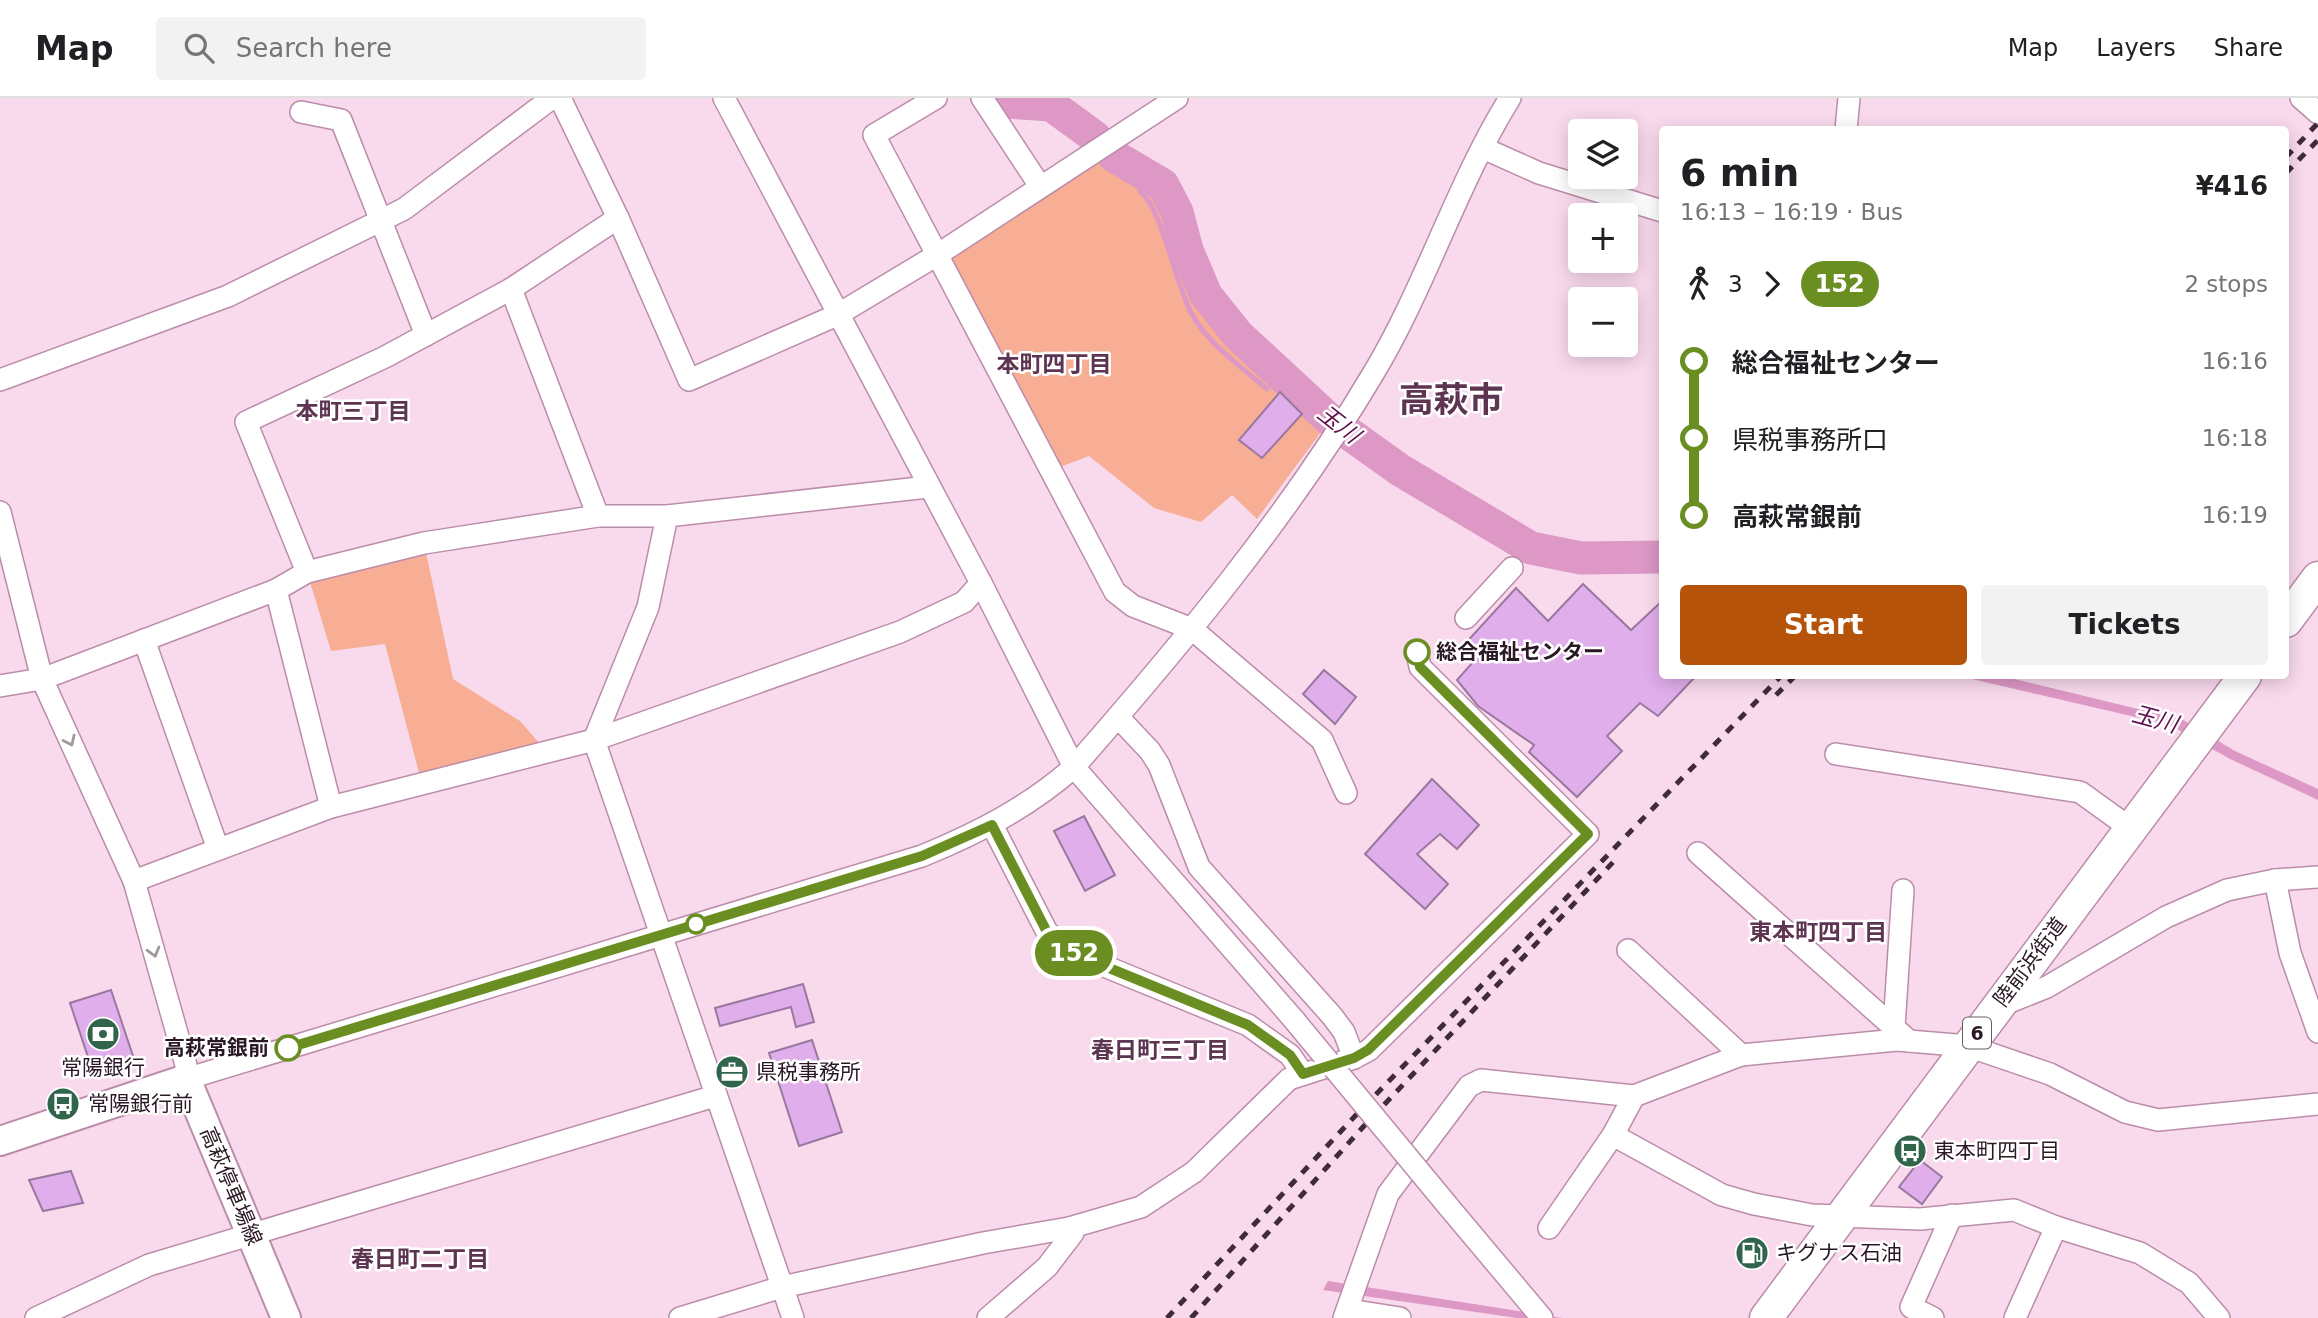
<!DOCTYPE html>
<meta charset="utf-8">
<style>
:root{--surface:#fff;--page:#f2f2f2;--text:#202124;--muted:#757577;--line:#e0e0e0;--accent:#b45309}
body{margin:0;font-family:"DejaVu Sans","Noto Sans JP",sans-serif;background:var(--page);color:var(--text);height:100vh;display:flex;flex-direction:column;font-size:26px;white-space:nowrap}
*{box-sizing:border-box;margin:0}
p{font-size:23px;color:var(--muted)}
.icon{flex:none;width:38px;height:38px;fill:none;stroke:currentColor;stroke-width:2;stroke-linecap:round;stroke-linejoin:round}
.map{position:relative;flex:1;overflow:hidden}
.side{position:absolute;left:1659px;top:28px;width:630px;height:553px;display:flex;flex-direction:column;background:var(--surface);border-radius:7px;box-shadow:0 4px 18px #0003}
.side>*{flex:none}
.badge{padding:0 14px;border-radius:23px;font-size:24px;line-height:46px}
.controls{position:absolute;left:1568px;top:21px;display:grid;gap:14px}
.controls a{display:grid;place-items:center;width:70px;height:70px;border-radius:7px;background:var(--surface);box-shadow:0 4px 18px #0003;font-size:35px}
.map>.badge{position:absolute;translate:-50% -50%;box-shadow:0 0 0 4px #fff}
.legs{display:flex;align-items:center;gap:10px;height:77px;padding:0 21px;font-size:23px}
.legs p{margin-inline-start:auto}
.overview{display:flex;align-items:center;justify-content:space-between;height:119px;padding:0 21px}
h1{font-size:38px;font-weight:600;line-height:52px}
.cta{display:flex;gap:14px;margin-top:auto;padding:14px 21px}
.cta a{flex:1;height:80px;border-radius:7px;background:var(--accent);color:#fff;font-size:28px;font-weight:600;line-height:80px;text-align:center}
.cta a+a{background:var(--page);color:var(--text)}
ul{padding:0 21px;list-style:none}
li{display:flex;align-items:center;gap:24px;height:77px;font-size:26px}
li i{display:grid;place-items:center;width:10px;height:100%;margin:0 9px;background:currentColor}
li i::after{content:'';width:18px;height:18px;margin:-9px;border:5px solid;border-radius:50%;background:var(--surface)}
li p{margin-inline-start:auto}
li:first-child i{background:linear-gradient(#0000 50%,currentColor 0)}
li:last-child i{background:linear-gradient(currentColor 50%,#0000 0)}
header{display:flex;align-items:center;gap:42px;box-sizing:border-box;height:98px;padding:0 35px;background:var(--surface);border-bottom:2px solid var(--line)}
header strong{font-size:33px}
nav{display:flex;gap:38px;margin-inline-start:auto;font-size:24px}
.search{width:490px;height:63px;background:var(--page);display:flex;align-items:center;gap:18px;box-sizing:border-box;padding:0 24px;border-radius:7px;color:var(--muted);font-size:26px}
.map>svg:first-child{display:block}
.green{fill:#f7ae94}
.water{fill:#dd98c6}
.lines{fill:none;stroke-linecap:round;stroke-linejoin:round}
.stream{stroke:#dd98c6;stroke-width:5}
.river{stroke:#dd98c6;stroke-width:33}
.building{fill:#e1aeec;stroke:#9978a0;stroke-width:2}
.minor-casing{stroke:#bc8cab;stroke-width:24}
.major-casing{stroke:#bc8cab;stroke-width:32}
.highway-casing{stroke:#bc8cab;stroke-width:35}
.minor{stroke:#fff;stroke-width:21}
.major{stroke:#fff;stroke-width:28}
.highway{stroke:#fff;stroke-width:32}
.rail{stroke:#3f2c38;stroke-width:5;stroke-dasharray:9 9;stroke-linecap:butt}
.minor-bridge-casing{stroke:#bc8cab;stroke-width:24;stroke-linecap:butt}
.minor-bridge{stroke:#fff;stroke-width:21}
.oneway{stroke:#9f979c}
.line-1-casing{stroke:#fff;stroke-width:16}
.line-1{stroke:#6b8e23;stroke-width:10}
.stop-1-dot{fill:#fff;stroke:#6b8e23;stroke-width:3.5}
.labels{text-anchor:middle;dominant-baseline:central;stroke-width:5;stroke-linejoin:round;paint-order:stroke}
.shield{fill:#fff;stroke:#6a5d66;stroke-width:2}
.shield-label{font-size:19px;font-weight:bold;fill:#2a1824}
.stop-label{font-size:21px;font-weight:bold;fill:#2a1824;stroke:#fff;text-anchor:start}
.street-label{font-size:21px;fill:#2a1824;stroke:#fff}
.poi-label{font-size:21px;fill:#2a1824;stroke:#fff;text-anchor:start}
.neighbourhood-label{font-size:23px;font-weight:bold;fill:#5e3551;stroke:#fff}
.water-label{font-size:23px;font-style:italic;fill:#600f4d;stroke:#fff}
.town-label{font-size:35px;font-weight:bold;fill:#5e3551;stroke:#fff}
</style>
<header>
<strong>Map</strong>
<div class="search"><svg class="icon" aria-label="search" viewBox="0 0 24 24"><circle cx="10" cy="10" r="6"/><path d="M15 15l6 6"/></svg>Search here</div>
<nav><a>Map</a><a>Layers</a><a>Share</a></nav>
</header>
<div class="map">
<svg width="2318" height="1220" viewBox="0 0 2318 1220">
<rect width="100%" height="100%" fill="#f9daed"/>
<!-- green -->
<g class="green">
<path d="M1091,57L1129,66L1163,87L1197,176L1217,211L1330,322L1257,421L1232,397L1201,424L1154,410L1089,358L1055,371L942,155Z"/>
<path d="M424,445L453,581L520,623L547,654L422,686L385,546L331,553L307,474Z"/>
</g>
<!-- water -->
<g class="water">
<path d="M1959,578H2002L2183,622L2235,653L2318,691V702L2230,661L2170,627Z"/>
<path d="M1328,1183L1562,1220H1517L1323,1192Z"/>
</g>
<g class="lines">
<!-- stream -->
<path class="stream" d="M1140,93C1163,112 1175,187 1193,218C1210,247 1241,269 1267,291"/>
<!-- river -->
<g class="river">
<path d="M997,0L1006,4L1051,7L1095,39"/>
<path d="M1114,58L1163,87L1177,114L1187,152L1206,197L1238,237L1330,322L1400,372L1531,450L1581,460L1662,459"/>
</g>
</g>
<!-- building -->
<g class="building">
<path d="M1280,294L1302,316L1262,360L1239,342Z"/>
<path d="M1583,486L1631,532L1662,503V578H1696L1658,618L1640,605L1607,638L1622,653L1577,699L1529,654L1534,647L1478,608L1457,582L1474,563L1462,549L1516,490L1548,523Z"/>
<path d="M1324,572L1356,599L1335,626L1303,596Z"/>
<path d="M1432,681L1479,727L1457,751L1440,736L1417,756L1448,786L1425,811L1365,756Z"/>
<path d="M1084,718L1115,777L1085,793L1054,733Z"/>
<path d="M803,886L814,924L796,929L791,909L720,928L715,910Z"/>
<path d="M111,892L136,967L95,980L70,905Z"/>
<path d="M812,942L842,1034L799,1048L769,955Z"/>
<path d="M1920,1062L1942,1079L1922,1106L1899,1089Z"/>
<path d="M71,1073L83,1105L43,1113L29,1082Z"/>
</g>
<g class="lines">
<defs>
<g id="minor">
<path d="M560,0L618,120L689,282L837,217L937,157L1177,0"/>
<path d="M724,0L981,485L1074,669L1295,923"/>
<path d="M936,0L874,37L1115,494L1133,508L1192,531L1322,642L1346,695"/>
<path d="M982,0L1040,88"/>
<path d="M2301,0L2318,15"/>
<path d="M301,14L341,22L426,237"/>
<path d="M1846,32L1849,0"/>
<path d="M1483,50L1539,75L1662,113"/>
<path d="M511,191L598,418"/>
<path d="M0,282L228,198L404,111L552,0"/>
<path d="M0,414L42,581L134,783L186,967V981L922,758C978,735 1029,709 1074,669C1182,546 1289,417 1373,276C1426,188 1456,87 1510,0"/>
<path d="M307,474L246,324L385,259L511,191L618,120"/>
<path d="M276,492L331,709"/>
<path d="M1466,520L1512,470"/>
<path d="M144,542L218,751"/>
<path d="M0,588L42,581L276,492L307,474L424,445L598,418H667L928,389"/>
<path d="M1118,619L1150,653L1159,667L1199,769L1332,918L1344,934L1354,960"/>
<path d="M1836,656L2080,694L2130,730"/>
<path d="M992,727L1047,834L1075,856L1248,927L1290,957L1303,976"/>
<path d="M1698,755L1909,943"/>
<path d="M2275,782L2290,855L2318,934"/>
<path d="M134,783L331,709L594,642L648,509L667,418"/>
<path d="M1628,852L1741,957"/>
<path d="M2002,907L2047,889L2166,819L2227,792L2275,782L2318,779"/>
<path d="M1894,929L1903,792"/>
<path d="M1613,1037L1722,1097L1754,1106L1812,1117L1920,1121L2014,1112L2056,1129L2140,1155L2189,1185L2219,1220"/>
<path d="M1448,1108L1542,1220"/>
<path d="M1549,1130L1613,1037L1634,998"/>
<path d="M1349,1212L1400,1220"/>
<path d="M36,1220L149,1167L715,998"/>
<path d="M680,1220L782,1189L983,1145L1069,1130L1141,1109L1194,1074L1289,981L1354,960L1369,952L1588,736L1420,569L1417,554"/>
<path d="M793,1220L594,642L900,534L964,504L981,485"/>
<path d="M988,1220L1047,1169L1073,1135L1069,1130"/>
<path d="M1344,1220L1388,1096L1469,988L1481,982L1634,998L1741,957L1897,942L1968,948L2050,976L2125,1014L2158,1022L2318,1006"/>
<path d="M1933,1220L1911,1209L1952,1117"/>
<path d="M2015,1220L2056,1129"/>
</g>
<path id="major" d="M0,1043L186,981L286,1220"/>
<g id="highway">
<path d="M2286,523L2318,480"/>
<path d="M1766,1220L2245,578"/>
</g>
</defs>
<!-- minor casing -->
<use href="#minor" class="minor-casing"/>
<!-- major casing -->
<use href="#major" class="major-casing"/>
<!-- highway casing -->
<use href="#highway" class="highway-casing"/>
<!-- minor -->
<use href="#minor" class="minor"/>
<!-- major -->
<use href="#major" class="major"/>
<!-- highway -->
<use href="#highway" class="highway"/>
<!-- rail -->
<g class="rail">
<path d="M2286,59L2318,25"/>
<path d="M2286,75L2318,42"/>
<path d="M1776,597L1795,578"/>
<path d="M1167,1220L1356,1017L1781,578"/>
<path d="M1191,1220L1364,1028L1617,760"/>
</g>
<defs>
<path id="minor-bridge" d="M1295,923L1448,1108"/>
</defs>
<!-- minor-bridge casing -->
<use href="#minor-bridge" class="minor-bridge-casing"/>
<!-- minor-bridge -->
<use href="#minor-bridge" class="minor-bridge"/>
</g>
<!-- one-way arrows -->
<defs><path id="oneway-chevron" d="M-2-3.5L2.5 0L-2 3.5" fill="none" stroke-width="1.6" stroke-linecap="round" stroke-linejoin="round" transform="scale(1.75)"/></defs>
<g class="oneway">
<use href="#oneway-chevron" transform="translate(70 643) rotate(65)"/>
<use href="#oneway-chevron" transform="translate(154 854) rotate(74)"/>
</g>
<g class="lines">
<defs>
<path id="line-1" d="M288,950L922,758L992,727L1047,834L1056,843L1075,856L1248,927L1290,957L1303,976L1354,960L1368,952L1588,736L1420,569L1417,554"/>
</defs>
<!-- line-1 casing -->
<use href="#line-1" class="line-1-casing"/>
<!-- line-1 -->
<use href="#line-1" class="line-1"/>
</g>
<!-- icons -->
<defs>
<symbol id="bank-disc" viewBox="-11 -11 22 22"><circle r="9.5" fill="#30654b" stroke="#fff"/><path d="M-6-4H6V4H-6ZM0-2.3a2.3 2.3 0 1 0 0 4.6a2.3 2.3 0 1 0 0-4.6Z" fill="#fff"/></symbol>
<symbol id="office-disc" viewBox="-11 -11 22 22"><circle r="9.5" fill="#30654b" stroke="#fff"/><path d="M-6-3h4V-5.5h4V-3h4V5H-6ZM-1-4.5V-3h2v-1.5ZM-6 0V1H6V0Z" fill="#fff"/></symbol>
<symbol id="bus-disc" viewBox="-11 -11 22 22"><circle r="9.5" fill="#30654b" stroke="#fff"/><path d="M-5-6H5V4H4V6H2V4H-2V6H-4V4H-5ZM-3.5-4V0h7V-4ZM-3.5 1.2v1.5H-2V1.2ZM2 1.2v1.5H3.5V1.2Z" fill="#fff"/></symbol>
<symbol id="fuel-disc" viewBox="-11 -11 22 22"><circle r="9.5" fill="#30654b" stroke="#fff"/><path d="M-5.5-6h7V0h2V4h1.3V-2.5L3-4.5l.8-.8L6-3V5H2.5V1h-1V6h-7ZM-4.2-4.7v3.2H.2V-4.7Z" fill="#fff"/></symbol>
</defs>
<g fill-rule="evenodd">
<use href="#bank-disc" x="84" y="917" width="38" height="38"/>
<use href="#office-disc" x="713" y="955" width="38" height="38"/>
<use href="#bus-disc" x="44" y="987" width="38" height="38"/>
<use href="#bus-disc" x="1891" y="1034" width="38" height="38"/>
<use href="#fuel-disc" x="1733" y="1136" width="38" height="38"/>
</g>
<!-- markers -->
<g class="stop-1-dot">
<circle cx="1417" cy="554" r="12"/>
<circle cx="696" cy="826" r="9"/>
<circle cx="288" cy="950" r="12"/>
</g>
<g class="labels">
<!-- shield labels -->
<rect class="shield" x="1963" y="919.5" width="28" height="31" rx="5"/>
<g class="shield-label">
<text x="1977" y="935">6</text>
</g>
<!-- stop labels -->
<g class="stop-label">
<text x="1436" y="554">総合福祉センター</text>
<text x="269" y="950" text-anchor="end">高萩常銀前</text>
</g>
<!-- street labels -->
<g class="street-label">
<text transform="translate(2030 864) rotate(-53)">陸前浜街道</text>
<text transform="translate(231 1088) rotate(67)">高萩停車場線</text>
</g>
<!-- poi labels -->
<g class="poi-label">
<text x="103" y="970" text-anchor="middle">常陽銀行</text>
<text x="756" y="974">県税事務所</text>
<text x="88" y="1006">常陽銀行前</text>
<text x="1934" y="1053">東本町四丁目</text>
<text x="1776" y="1155">キグナス石油</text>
</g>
<!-- neighbourhood labels -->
<g class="neighbourhood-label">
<text x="1054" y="266">本町四丁目</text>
<text x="353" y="313">本町三丁目</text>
<text x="1818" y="834">東本町四丁目</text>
<text x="1160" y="952">春日町三丁目</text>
<text x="420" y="1161">春日町二丁目</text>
</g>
<!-- water labels -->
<g class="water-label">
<text transform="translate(1339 326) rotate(38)">玉川</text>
<text transform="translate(2155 621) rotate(15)">玉川</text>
</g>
<!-- town labels -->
<g class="town-label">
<text x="1451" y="302">高萩市</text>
</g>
</g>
</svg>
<div class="controls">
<a><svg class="icon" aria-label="layers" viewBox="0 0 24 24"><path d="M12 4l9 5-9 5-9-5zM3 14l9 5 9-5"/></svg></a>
<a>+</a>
<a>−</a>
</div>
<b class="badge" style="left:1074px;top:855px;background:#6b8e23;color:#fff">152</b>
<section class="side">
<div class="overview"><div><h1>6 min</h1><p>16:13 – 16:19 · Bus</p></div><b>¥416</b></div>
<div class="legs"><svg class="icon" aria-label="walk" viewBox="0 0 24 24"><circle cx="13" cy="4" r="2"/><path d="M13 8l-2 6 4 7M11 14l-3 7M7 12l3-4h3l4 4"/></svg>3<svg class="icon" aria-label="forward" viewBox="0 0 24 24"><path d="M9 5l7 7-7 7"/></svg><b class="badge" style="background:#6b8e23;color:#fff">152</b><p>2 stops</p></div>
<ul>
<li><i style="color:#6b8e23"></i><b>総合福祉センター</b><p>16:16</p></li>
<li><i style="color:#6b8e23"></i><span>県税事務所口</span><p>16:18</p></li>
<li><i style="color:#6b8e23"></i><b>高萩常銀前</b><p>16:19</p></li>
</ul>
<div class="cta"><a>Start</a><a>Tickets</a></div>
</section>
</div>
